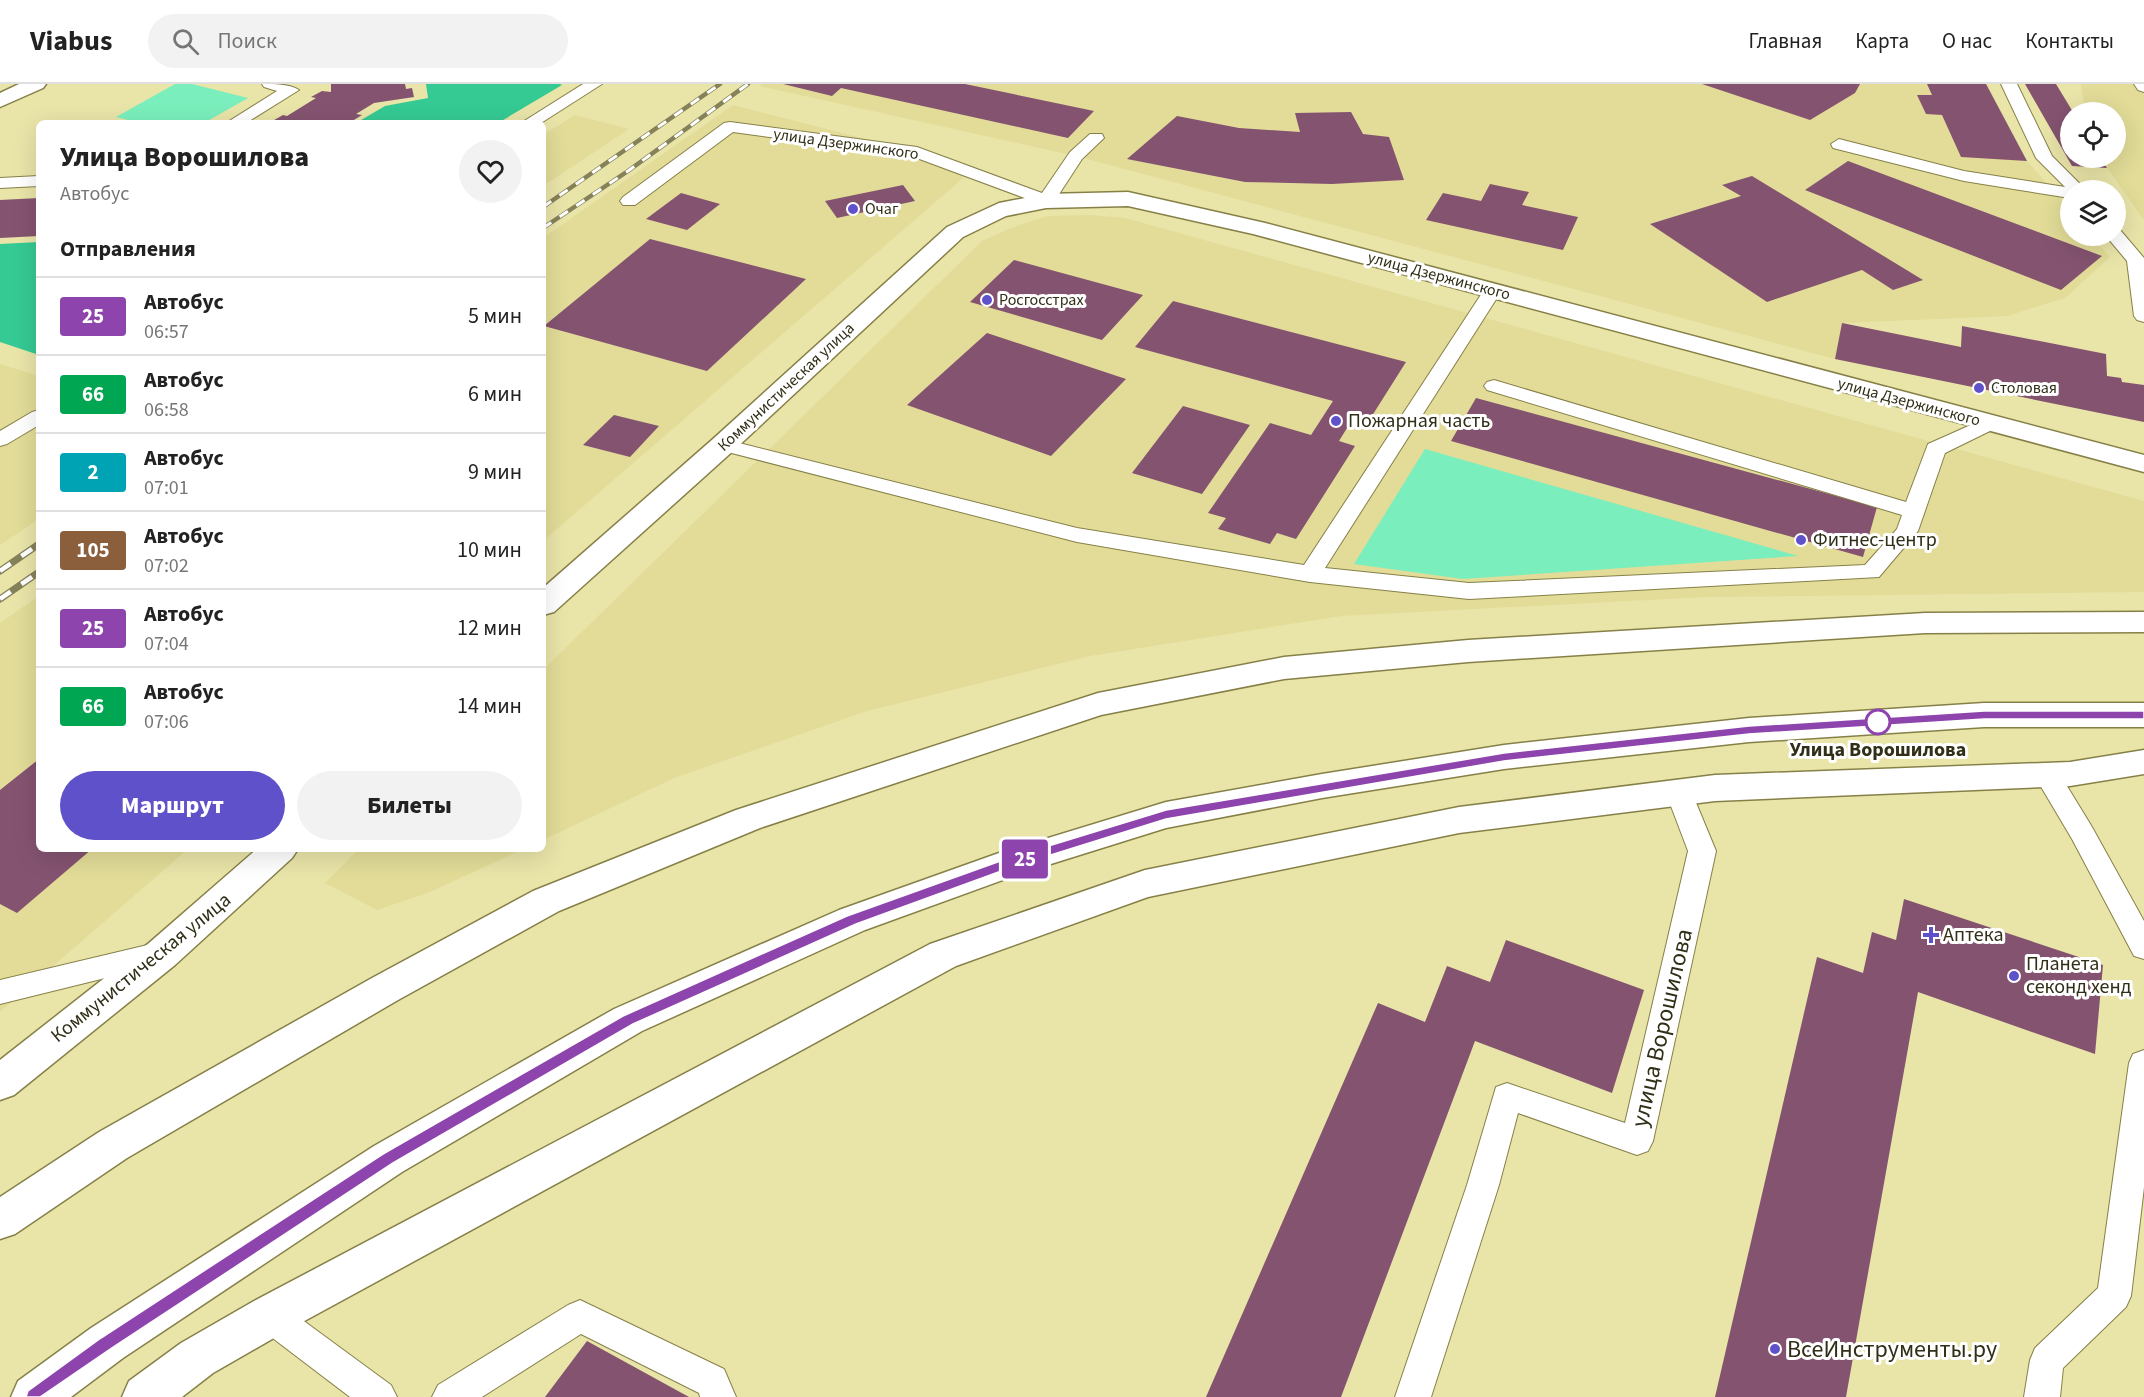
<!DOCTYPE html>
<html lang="ru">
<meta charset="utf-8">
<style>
:root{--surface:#fff;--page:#f2f2f2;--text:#222;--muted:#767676;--line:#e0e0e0;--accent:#5f51c9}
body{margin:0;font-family:"Source Sans 3",sans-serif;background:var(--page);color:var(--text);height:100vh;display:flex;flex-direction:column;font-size:22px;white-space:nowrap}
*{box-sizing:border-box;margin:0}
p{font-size:20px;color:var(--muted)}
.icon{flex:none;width:33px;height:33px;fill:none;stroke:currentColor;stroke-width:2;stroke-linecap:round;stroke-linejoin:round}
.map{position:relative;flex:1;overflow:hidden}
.drawer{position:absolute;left:36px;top:36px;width:510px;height:732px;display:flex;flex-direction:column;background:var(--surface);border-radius:9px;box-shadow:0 6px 24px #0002}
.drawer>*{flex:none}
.badge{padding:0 12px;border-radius:4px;font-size:21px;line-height:39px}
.fabs{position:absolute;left:2060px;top:18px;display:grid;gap:12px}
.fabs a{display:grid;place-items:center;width:66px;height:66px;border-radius:50%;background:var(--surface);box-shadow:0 6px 24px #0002;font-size:30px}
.map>.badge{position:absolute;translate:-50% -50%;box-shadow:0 0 0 3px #fff}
h2{padding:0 24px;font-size:22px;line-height:54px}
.round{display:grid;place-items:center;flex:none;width:63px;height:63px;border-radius:32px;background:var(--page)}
.overview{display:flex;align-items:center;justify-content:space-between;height:102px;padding:0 24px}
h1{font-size:28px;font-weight:800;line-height:45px}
.primary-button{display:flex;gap:12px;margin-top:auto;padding:12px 24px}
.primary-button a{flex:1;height:69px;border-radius:36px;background:var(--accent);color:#fff;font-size:24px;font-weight:800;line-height:69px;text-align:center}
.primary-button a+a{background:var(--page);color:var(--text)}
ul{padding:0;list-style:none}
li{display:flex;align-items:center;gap:18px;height:78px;padding:0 24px;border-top:2px solid var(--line)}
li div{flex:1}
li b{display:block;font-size:22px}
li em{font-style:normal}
li .badge{min-width:66px;font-weight:700;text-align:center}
header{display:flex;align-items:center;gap:36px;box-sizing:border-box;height:84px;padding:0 30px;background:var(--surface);border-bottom:2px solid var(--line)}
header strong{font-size:28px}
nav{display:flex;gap:33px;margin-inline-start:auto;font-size:21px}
.search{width:420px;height:54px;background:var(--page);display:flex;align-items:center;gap:15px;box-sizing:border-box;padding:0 21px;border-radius:33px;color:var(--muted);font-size:22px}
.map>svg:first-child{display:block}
.built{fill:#e2dc98}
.green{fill:#7aeebc}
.forest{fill:#35c993}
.building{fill:#845370}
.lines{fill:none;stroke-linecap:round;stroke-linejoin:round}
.lane-casing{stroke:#868048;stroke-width:2}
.street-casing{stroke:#868048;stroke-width:3}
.primary-casing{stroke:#868048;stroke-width:3}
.lane{fill:#fff;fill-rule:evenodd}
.street{fill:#fff;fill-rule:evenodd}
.primary{fill:#fff;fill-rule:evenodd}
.rail-far1-casing{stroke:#858159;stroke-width:4.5}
.rail-casing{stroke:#858159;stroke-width:7}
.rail-far1{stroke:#fff;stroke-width:3;stroke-dasharray:10;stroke-linecap:butt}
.rail{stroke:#fff;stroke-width:4.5;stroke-dasharray:13;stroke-linecap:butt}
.line{fill:#8e44ad;stroke:#fff;stroke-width:1.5}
.poi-dot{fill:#5f51c9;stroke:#fff;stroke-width:2}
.stop-dot{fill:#fff;stroke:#8e44ad;stroke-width:3}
.labels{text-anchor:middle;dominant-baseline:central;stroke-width:6;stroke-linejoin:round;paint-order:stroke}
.far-street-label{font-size:16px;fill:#312f17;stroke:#fff}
.far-poi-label{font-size:16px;fill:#312f17;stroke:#fff;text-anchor:start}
.poi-label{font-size:20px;fill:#312f17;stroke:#fff;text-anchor:start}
.stop-label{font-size:20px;font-weight:bold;fill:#312f17;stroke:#fff}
.street-label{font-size:20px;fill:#312f17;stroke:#fff}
.near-street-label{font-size:24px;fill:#312f17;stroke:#fff}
.near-poi-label{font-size:24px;fill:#312f17;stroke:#fff;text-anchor:start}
</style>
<header>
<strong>Viabus</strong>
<div class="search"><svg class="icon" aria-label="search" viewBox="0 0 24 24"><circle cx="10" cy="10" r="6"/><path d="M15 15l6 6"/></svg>Поиск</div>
<nav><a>Главная</a><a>Карта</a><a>О нас</a><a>Контакты</a></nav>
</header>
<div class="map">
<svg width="2144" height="1313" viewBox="0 0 2144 1313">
<rect width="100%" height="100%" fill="#e9e4a8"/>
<!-- built -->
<g class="built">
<path d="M762,0H1987L2027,77L2070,126V152H2091L2110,173L2065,214L2007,232L1842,239L1835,275L1076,72L760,2Z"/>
<path d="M2081,0H2144V136L2100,74H2115V28H2085Z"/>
<path d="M733,21L976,83L543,457V154Z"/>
<path d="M575,31L629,45L543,102V51Z"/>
<path d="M1090,131L1125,134L2144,417V508L1706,513L1341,532L1090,572L867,627L674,694L543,756V586L982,157L1011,144L1047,132Z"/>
<path d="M0,280L39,292V435L0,461Z"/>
<path d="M39,512V765H188L0,928V539Z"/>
<path d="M359,765H523L430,808L377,826L325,799Z"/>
</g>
<!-- green -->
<g class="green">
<path d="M175,0H192L248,14L204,39H140L116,33Z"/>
<path d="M1425,365L1798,472L1463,495L1354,480Z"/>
</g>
<!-- forest -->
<g class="forest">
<path d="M426,0H560L562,1L498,39H356L385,22L428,14Z"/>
<path d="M39,158V271L0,258V160Z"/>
</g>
<!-- building -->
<g class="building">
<path d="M331,0H405L406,5L412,4L414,13L374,19L356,30L362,31L349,39H269L283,31L287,32L316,14L311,13L322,7L331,8Z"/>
<path d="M783,0H965L1094,27L1068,54L841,4L832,12Z"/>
<path d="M1702,0H1860L1855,9L1810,36Z"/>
<path d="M1927,0H1986L2027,77L1961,73L1942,31L1926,30L1917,11H1932Z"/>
<path d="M2025,0H2056L2073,28H2070V74H2100L2107,84L2072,82Z"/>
<path d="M1351,28L1363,50L1389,53L1404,96L1332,100L1245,98L1127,75L1177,32L1239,44L1300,48L1295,29Z"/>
<path d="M1848,77L2102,172L2061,206L1805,106Z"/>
<path d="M1752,92L1923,196L1893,206L1862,186L1767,218L1650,140L1741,112L1722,101Z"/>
<path d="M1490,100L1529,108L1522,121L1578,133L1563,166L1426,136L1443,109L1481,117Z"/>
<path d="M903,101L915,117L837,134L825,117Z"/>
<path d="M681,109L720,120L687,146L646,135Z"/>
<path d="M39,114V152L0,154V116Z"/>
<path d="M650,155L806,195L707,287L544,242Z"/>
<path d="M1014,176L1143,211L1102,256L970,218Z"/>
<path d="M1173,217L1406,278L1370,335L1355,331L1339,357L1355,362L1296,455L1277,449L1270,460L1218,445L1226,434L1208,429L1270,339L1311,351L1333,317L1135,263Z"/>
<path d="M1842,239L1961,263L1962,242L2106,270L2107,292L2121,294L2122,298L2144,301V338L1835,275Z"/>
<path d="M987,249L1126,295L1051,372L907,321Z"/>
<path d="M1476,314L1877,423L1863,473L1451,357Z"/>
<path d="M1183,322L1250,341L1202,410L1132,389Z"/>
<path d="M614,331L659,342L630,373L583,361Z"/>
<path d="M39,675V765H92L17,829L0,820V706Z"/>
<path d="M1904,815L2103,881L2095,970L1918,908L1846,1313H1715L1817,873L1863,889L1872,848L1896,856Z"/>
<path d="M1506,856L1644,906L1612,1009L1475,957L1341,1313H1206L1378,919L1425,938L1447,882L1490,898Z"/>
<path d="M587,1257L689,1313H545Z"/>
</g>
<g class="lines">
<defs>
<g id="lane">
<path d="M262,0C274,0 290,0 299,6L246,39H226L277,7L264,3Z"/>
<path d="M583,0H602L541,39H521Z"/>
<path d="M2001,0H2017L2052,72L2086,106H2070V114L1964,97L1833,64L1831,60L1839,55L1964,87L2065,103L2036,74Z"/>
<path d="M2134,0H2144V8L2138,6Z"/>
<path d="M730,38L917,63L1042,109L1070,68L1090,50H1102L1104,54L1082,75L1052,121L1046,122L914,73L733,48L635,121H623L620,117L623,113L724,39Z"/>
<path d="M39,92V102L0,104V94Z"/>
<path d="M2115,146L2121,147L2144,174V238L2137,236L2134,232L2127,177L2106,152H2115Z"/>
<path d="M1493,200L1500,202L1502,206L1325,484L1469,499L1865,481L1897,445L1902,431L1487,306L1484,302L1487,298L1494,296L1906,418L1928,360L1982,336L1989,334L1996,336L1999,340L1996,344L1945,369L1918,447L1879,493L1469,515L1310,498L1077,458L716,365L712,361L716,357L723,355L1077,444L1304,481L1484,206L1486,202Z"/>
<path d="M39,326V341L7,360L0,362V347L32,328Z"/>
<path d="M2047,681L2056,684L2092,743L2144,837V875L2134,872L2072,755L2034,691L2038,684Z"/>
<path d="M1679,699L1688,702L1692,709L1716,767L1653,1057L1648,1067L1637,1071L1518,1029L1499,1101L1431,1313H1395L1467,1101L1496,1003L1507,999L1625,1039L1688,767L1666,709L1670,702Z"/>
<path d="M156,859L166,863L170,871L166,879L0,920V896Z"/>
<path d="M2144,966V1103L2131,1212L2126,1223L2063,1284L2060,1313H2024L2030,1276L2035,1264L2098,1204L2129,979L2133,970Z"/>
<path d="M270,1216L282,1221L391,1301L397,1313H350L258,1243L253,1232L258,1221Z"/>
<path d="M580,1216L724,1285L736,1313H700L699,1309L581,1250L482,1313H432L438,1301L568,1221Z"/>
</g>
<path id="street" d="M19,0H46L43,4L0,23V9Z"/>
<g id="primary">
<path d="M1128,108L1265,139L2144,371V388L1253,150L1128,122L1046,124L1006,132L963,153L733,367L554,528L543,531V504L713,355L947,143L999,119L1046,110Z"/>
<path d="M2144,528V548L1925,549L1468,578L1284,595L1101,631L760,744L559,827L398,916L127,1074L15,1150L0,1155V1113L99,1048L372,894L533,807L736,726L1098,609L1284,573L1468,556L1925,529Z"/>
<path d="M1984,619H2144V643H1984L1749,658L1504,685L1322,714L1166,744L1022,789L865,846L642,947L402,1088L123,1274L71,1313H11L18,1297L91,1244L374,1062L614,925L839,826L999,769L1166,718L1322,690L1504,661L1749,634Z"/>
<path d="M2144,666V690L2070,702L1715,717L1459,749L1148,813L956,882L286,1247L213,1289L182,1313H122L129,1297L181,1259L254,1217L930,860L1145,786L1459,723L1715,691L2070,678Z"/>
<path d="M257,765H298L292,774L175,881L14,1011L0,1016V976L149,859Z"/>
</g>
</defs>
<!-- lane casing -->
<use href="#lane" class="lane-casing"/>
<!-- street casing -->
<use href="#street" class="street-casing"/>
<!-- primary casing -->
<use href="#primary" class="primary-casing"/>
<!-- lane -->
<use href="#lane" class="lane"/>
<!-- street -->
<use href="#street" class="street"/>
<!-- primary -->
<use href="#primary" class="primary"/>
<defs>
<g id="rail-far1">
<path d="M543,123L720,0"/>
<path d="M543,144L628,87L748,0"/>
</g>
<g id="rail">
<path d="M0,487L39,460"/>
<path d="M0,515L39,488"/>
</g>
</defs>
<!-- rail-far1 casing -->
<use href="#rail-far1" class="rail-far1-casing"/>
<!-- rail casing -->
<use href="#rail" class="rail-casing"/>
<!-- rail-far1 -->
<use href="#rail-far1" class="rail-far1"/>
<!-- rail -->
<use href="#rail" class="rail"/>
</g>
<!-- line -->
<path class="line" d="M1984,627H2144V635H1984L1749,650L1504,677L1166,735L1015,782L856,840L633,940L393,1079L112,1264L40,1313H26L28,1307L101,1254L383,1070L623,932L847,832L1006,775L1166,726L1504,669L1749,642Z"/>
<!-- markers -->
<g class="poi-dot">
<circle cx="853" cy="125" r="6"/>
<circle cx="987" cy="216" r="6"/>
<circle cx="1979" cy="304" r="6"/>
<circle cx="1336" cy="337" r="6"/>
<circle cx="1801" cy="456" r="6"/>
<path d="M1928 842h6v6h6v6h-6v6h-6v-6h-6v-6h6z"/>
<circle cx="2014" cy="892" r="6"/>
<circle cx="1775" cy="1265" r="6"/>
</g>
<circle class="stop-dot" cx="1878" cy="638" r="12"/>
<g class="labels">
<!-- far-street labels -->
<g class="far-street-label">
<text transform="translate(846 60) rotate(8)">улица Дзержинского</text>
<text transform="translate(1439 192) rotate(15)">улица Дзержинского</text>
<text transform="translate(786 303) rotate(-43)">Коммунистическая улица</text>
<text transform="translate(1909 318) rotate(15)">улица Дзержинского</text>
</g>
<!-- far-poi labels -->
<g class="far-poi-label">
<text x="865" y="125">Очаг</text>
<text x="999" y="216">Росгосстрах</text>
<text x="1991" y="304">Столовая</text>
</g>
<!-- poi labels -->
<g class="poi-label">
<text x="1348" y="337">Пожарная часть</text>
<text x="1813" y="456">Фитнес-центр</text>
<text x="1943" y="851">Аптека</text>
<text x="2026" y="880">Планета<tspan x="2026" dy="23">секонд хенд</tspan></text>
</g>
<!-- stop labels -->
<g class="stop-label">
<text x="1878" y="666">Улица Ворошилова</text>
</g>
<!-- street labels -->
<g class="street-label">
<text transform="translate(141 884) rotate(-39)">Коммунистическая улица</text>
</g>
<!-- near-street labels -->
<g class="near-street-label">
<text transform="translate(1662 944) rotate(-77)">улица Ворошилова</text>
</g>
<!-- near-poi labels -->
<g class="near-poi-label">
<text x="1787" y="1265">ВсеИнструменты.ру</text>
</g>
</g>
</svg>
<div class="fabs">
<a><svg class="icon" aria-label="locate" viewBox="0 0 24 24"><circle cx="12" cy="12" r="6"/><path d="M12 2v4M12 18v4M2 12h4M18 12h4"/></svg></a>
<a><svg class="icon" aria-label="layers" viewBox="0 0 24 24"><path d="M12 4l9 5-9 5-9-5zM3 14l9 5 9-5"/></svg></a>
</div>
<b class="badge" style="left:1025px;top:775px;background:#8e44ad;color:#fff">25</b>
<section class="drawer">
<div class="overview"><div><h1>Улица Ворошилова</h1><p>Автобус</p></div><a class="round"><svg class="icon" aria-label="heart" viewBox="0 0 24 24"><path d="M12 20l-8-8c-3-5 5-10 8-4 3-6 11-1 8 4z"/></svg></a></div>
<h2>Отправления</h2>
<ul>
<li><span class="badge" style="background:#8e44ad;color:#fff">25</span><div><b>Автобус</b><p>06:57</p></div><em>5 мин</em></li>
<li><span class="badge" style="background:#00a651;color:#fff">66</span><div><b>Автобус</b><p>06:58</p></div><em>6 мин</em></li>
<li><span class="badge" style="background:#00a3b4;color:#fff">2</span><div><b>Автобус</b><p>07:01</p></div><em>9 мин</em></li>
<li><span class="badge" style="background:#8b5e3c;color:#fff">105</span><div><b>Автобус</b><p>07:02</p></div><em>10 мин</em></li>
<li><span class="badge" style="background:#8e44ad;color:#fff">25</span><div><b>Автобус</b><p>07:04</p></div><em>12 мин</em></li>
<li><span class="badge" style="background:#00a651;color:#fff">66</span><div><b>Автобус</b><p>07:06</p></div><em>14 мин</em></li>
</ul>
<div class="primary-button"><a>Маршрут</a><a>Билеты</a></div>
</section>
</div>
